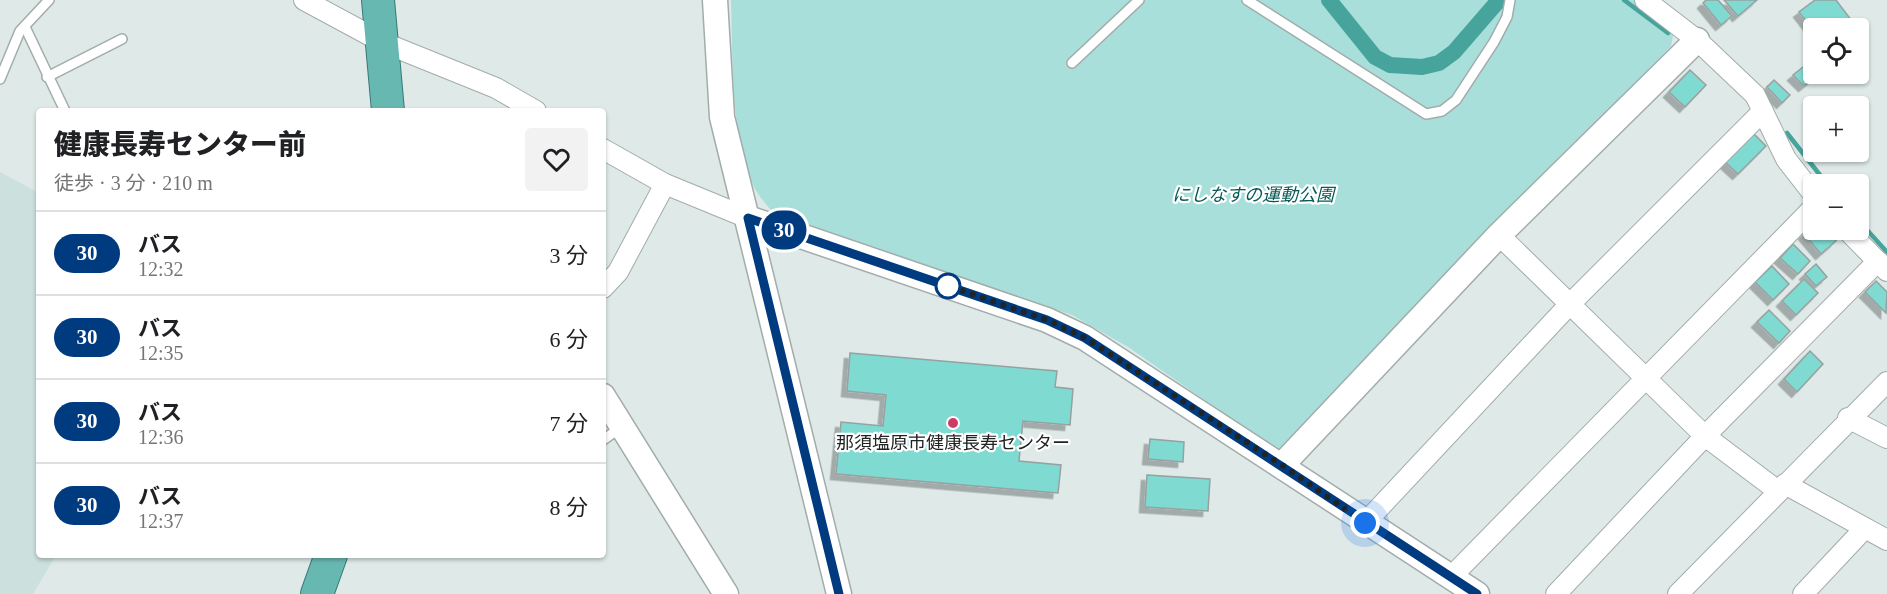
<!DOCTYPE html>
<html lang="ja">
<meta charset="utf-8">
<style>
:root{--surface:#fff;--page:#f2f2f2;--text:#202124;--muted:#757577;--line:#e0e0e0}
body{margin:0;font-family:"Times New Roman","Noto Sans JP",serif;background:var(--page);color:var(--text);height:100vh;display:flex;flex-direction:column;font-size:22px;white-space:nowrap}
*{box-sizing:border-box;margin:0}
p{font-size:20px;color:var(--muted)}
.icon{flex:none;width:33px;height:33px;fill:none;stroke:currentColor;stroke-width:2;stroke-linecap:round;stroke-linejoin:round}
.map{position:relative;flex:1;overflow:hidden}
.sheet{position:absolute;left:36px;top:108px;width:570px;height:450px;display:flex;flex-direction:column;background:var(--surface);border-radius:6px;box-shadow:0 2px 4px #0004}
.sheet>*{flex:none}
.badge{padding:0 12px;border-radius:20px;font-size:21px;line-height:39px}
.fabs{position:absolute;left:1803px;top:18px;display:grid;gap:12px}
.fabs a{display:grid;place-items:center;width:66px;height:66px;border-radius:6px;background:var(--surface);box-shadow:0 2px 4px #0004;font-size:30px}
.you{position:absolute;width:30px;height:30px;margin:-15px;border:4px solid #fff;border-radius:50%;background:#1a73e8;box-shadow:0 0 0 9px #1a73e833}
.map>.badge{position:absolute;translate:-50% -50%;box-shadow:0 0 0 3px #fff}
.round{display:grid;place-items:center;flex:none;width:63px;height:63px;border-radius:6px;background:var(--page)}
.headline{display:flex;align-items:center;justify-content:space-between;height:102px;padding:0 18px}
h1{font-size:28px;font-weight:800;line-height:45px}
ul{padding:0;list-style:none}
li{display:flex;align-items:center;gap:18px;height:84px;padding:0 18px;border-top:2px solid var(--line)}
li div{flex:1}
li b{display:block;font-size:22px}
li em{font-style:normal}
li .badge{min-width:66px;font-weight:700;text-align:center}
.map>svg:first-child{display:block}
.built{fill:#cce0de}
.green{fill:#a8dfda}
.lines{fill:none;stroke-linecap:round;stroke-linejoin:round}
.stream{stroke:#47a49d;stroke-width:4.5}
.canal{stroke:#47a49d;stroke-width:16}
.building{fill:#7fdad2;stroke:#97a1a0;stroke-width:1.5;filter:url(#shadow)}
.service-casing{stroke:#a2acab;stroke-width:12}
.minor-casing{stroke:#a2acab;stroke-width:22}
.tertiary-casing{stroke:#a2acab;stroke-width:27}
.trunk-casing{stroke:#367974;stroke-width:34}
.service{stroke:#fff;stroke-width:9}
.minor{stroke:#fff;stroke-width:20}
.tertiary{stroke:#fff;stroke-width:24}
.trunk{stroke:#68b8b2;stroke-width:32}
.line-casing{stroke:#fff;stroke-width:14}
.line{stroke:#003b80;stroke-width:9}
.walk{stroke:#202423;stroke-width:6;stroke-dasharray:0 10.8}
.stop-dot{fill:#fff;stroke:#003b80;stroke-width:3}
.poi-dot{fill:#cc3d65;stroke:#fff;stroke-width:2}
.labels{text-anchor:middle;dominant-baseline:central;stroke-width:4.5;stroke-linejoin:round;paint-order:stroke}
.park-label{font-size:18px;font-style:italic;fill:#075a55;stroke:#fff}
.poi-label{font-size:18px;fill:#202423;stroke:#fff}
</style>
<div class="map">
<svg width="1887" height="594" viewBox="0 0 1887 594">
<defs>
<filter id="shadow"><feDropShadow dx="-5.5" dy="5.5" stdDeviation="0" flood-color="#0004"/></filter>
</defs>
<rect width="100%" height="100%" fill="#dee9e8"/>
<!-- built -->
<path class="built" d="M0,172L39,193V555H56L33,594H0Z"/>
<!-- green -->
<path class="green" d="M731,0H1635L1674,30L1671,46L1278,451L1128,347L1072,315L777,217C766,204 754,192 749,175C730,120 733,58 731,0Z"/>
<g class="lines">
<!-- stream -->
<g class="stream">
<path d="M1624,0L1668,33"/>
<path d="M1787,133L1827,184"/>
<path d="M1858,220L1887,252"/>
</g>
<!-- canal -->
<path class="canal" d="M1329,0L1375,57L1390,65L1422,67L1439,63L1454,52L1499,0"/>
</g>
<!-- building -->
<g class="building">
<path d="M1706,0H1718L1732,16L1721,25L1703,3Z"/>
<path d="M1724,0H1757L1738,16Z"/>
<path d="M1815,0H1836L1855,25L1851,28H1814V31L1799,12Z"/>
<path d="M1803,67L1813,79L1804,86L1793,75Z"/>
<path d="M1690,70L1706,85L1685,107L1669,92Z"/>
<path d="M1774,80L1790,95L1782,103L1767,87Z"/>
<path d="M1753,133L1766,146L1738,174L1725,162Z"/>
<path d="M1814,225V230H1826L1836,241L1821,254L1804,234Z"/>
<path d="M1793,244L1810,261L1798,274L1780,258Z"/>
<path d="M1816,264L1827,277L1816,286L1805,274Z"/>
<path d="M1772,266L1789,284L1773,300L1755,282Z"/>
<path d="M1804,279L1818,293L1796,315L1782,301Z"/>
<path d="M1876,281L1887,292L1886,313L1865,292Z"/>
<path d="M1769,310L1790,331L1779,343L1757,322Z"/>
<path d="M1810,351L1823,364L1797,392L1784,379Z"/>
<path d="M850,353L1057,371L1055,387L1073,389L1070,425L1023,421L1019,461L1061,465L1058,493L836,474L841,422L883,426L886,395L847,391Z"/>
<path d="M1150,439L1184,442L1183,462L1148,459Z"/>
<path d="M1147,475L1210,479L1208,511L1145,507Z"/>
</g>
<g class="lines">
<defs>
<g id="service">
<path d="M1247,0L1426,114L1442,111L1456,100L1494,42L1507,17L1510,0"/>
<path d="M25,27L65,111"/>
<path d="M1072,63L1139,0"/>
<path d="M47,77L122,39"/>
<path d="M0,79L20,31L49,0"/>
<path d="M603,440L620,428"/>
</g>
<g id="minor">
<path d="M304,0L382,42L496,88L536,111"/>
<path d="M1645,0L1697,40L1755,95L1786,159L1814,195"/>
<path d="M603,149L665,184L748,218"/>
<path d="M1847,230L1887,271"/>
<path d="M1499,235L1705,436L1778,491"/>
<path d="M603,288L618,272L665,184"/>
<path d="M1848,418L1887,438"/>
<path d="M1785,484L1887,540"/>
<path d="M1365,523L1569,305L1763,111"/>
<path d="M1451,577L1814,207"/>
<path d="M1556,594L1705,436L1878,261"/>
<path d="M1678,594L1887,382"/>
<path d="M1803,594L1864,529"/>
</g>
<g id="tertiary">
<path d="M715,0L722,117L839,594"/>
<path d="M748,218L1047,320L1085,338L1477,594"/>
<path d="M603,396L726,594"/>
<path d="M1282,465L1499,235L1697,40"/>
</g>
<g id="trunk">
<path d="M378,0L388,111"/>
<path d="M317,594L331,555"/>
</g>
</defs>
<!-- service casing -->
<use href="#service" class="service-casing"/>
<!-- minor casing -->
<use href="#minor" class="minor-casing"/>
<!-- tertiary casing -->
<use href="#tertiary" class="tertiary-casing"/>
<!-- trunk casing -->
<use href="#trunk" class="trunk-casing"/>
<!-- service -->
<use href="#service" class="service"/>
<!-- minor -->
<use href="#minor" class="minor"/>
<!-- tertiary -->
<use href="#tertiary" class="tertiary"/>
<!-- trunk -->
<use href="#trunk" class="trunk"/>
</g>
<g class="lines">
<defs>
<path id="line" d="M839,594L748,218L1047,320L1085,338L1477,594"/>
</defs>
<!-- line casing -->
<use href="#line" class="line-casing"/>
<!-- line -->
<use href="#line" class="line"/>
<!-- walk -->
<path class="walk" d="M948,286L940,283L1047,320L1085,338L1282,465L1365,523"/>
</g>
<!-- markers -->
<circle class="stop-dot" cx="948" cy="286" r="12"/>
<circle class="poi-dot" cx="953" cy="423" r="6"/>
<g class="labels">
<!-- park labels -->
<g class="park-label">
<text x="1253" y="195">にしなすの運動公園</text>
</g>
<!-- poi labels -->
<g class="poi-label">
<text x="953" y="443">那須塩原市健康長寿センター</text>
</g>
</g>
</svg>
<div class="fabs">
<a><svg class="icon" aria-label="locate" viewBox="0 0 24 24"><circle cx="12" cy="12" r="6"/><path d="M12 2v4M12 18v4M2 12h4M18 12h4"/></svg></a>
<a>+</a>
<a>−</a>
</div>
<div class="you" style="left:1365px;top:523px"></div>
<b class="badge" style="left:784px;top:230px;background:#003b80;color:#fff">30</b>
<section class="sheet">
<div class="headline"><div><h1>健康長寿センター前</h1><p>徒歩 · 3 分 · 210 m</p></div><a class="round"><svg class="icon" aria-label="heart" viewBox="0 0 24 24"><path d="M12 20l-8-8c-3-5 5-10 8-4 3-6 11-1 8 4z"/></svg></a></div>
<ul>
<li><span class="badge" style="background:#003b80;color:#fff">30</span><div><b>バス</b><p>12:32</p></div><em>3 分</em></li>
<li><span class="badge" style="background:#003b80;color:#fff">30</span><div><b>バス</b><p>12:35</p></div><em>6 分</em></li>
<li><span class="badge" style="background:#003b80;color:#fff">30</span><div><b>バス</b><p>12:36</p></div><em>7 分</em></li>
<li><span class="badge" style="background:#003b80;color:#fff">30</span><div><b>バス</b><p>12:37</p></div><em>8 分</em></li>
</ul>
</section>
</div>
